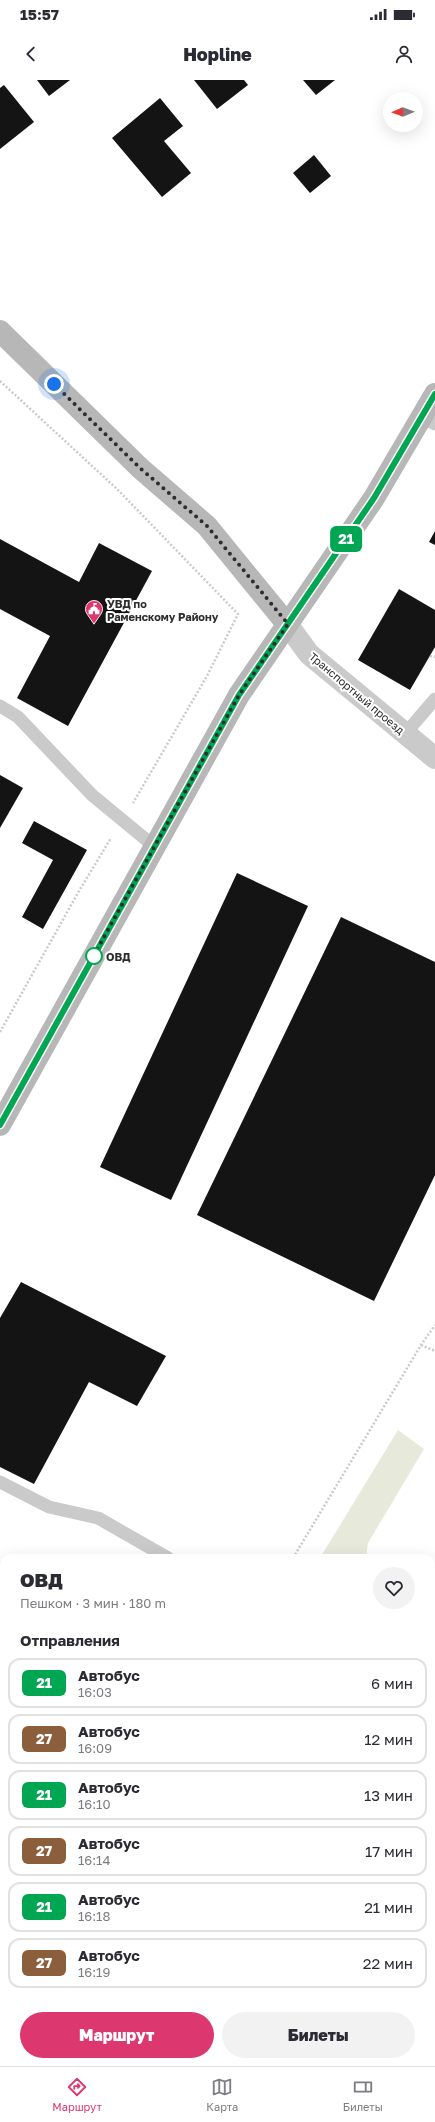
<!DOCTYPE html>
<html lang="ru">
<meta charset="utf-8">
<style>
:root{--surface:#fff;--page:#f2f2f3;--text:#2b2b33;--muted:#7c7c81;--line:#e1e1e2;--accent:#dc376e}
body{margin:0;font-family:"Golos Text",sans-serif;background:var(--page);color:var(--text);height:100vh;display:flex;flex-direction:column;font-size:15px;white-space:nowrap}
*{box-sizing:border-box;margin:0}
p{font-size:13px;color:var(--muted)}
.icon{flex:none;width:22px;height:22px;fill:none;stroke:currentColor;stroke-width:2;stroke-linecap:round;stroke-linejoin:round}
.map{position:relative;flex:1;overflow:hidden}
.details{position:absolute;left:0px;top:1474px;width:435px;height:512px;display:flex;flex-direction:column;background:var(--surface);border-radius:12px 12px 0 0;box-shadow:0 4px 16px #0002}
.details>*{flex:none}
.badge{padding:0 8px;border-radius:6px;font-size:14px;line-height:26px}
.needle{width:26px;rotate:269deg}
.buttons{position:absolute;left:383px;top:12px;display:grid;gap:8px}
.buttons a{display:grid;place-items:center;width:40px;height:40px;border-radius:50%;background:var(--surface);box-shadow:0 4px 16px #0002;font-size:20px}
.you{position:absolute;width:20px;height:20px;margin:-10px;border:3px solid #fff;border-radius:50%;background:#1a73e8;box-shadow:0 0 0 6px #1a73e833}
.map>.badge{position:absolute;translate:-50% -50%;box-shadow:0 0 0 2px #fff}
h2{padding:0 20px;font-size:15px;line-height:36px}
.round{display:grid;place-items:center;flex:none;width:42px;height:42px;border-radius:21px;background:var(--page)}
.head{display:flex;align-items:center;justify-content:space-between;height:68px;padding:0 20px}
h1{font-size:19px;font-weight:800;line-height:30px}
.primary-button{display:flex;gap:8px;margin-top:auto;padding:8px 20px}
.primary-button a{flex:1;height:46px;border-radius:24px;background:var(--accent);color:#fff;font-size:16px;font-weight:800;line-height:46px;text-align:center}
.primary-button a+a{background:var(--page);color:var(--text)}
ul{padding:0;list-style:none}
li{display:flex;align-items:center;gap:12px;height:50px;margin:0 8px 6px;padding:0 12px;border:2px solid var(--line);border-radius:12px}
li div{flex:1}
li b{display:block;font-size:15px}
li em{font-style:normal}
li .badge{min-width:44px;font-weight:700;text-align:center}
.status{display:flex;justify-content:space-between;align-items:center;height:28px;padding:0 20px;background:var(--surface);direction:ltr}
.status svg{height:11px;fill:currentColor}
header{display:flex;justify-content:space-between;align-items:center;height:52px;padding:0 20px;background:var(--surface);font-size:18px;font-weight:800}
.tab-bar{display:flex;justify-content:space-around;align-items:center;height:56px;border-top:1px solid var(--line);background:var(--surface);font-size:11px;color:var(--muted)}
.tab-bar a{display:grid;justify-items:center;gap:2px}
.tab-bar .current{color:var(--accent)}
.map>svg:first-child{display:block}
.green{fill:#e7eadb}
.building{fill:#141414}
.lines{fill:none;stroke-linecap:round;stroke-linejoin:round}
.path{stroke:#cacaca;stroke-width:2.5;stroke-dasharray:2 2;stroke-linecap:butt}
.lane{stroke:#cacaca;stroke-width:13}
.street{stroke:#cacaca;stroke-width:22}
.secondary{stroke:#b7b7b7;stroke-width:22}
.line-casing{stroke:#fff;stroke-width:9}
.line{stroke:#00a651;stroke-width:6}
.walk{stroke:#2d2d2d;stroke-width:4;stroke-dasharray:0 7.2}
.stop-dot{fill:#fff;stroke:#00a651;stroke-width:2}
.labels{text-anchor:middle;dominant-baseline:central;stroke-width:4;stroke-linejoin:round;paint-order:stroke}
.poi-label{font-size:11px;font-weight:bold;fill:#2d2d2d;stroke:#fff;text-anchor:start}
.street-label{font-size:11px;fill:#2d2d2d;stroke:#fff}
.stop-label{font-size:11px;font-weight:bold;fill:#2d2d2d;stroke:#fff;text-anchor:start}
</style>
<div class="status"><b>15:57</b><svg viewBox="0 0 49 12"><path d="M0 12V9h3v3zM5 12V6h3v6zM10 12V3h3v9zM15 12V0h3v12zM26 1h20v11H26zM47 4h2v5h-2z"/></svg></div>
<header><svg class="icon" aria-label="back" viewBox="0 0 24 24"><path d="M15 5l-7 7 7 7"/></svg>Hopline<svg class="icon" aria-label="person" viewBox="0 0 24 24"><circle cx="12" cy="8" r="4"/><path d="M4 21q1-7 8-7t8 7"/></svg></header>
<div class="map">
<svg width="435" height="1986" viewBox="0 0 435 1986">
<rect width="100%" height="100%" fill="#fff"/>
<!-- green -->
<g class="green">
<path d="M398,1350L424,1369L368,1463L366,1478H320Z"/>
<path d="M0,1647L4,1649V1703L0,1700Z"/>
<path d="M431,1719L435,1722L434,1848L431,1846Z"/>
</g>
<!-- building -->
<g class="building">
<path d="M37,0H70L49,16Z"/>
<path d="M194,0H244L248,5L217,29Z"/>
<path d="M303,0H335L316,15Z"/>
<path d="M4,5L34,42L0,69V8Z"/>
<path d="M160,18L183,46L164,61L191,93L162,117L112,58Z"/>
<path d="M314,75L331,96L310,113L293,93Z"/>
<path d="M435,451V465L429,462Z"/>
<path d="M0,459L79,502L99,463L152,491L68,646L17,618L50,556L0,529Z"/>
<path d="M399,509L435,530V567L410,610L358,580Z"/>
<path d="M0,695L23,708L0,748Z"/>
<path d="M34,741L87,770L43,849L22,837L53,780L22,763Z"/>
<path d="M237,793L308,826L171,1120L100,1087Z"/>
<path d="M341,837L435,882V1095L374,1221L197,1135Z"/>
<path d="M21,1202L166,1276L137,1326L89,1302L34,1404L0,1387V1238Z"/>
<path d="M271,1982H360L357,1986H268Z"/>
</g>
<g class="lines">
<!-- path -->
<g class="path">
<path d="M0,301L117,409L238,534L207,596L133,723"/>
<path d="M430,576L435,577"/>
<path d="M0,952L79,811L111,758"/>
<path d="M421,1265L435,1271"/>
<path d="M293,1478L421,1265L435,1245"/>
<path d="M431,1922L435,1917"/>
<path d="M381,1986L384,1982"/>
</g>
<!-- lane -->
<g class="lane">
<path d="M422,337L435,344"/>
<path d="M0,626L18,637L92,715L155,767"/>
<path d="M405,654L435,619"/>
<path d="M0,1402L49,1427L98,1438L168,1478"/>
<path d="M0,1766L4,1760"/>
<path d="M179,1986L182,1982"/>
</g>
<!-- street -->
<path class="street" d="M287,544L309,574L435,678"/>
<!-- secondary -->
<g class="secondary">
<path d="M0,251L140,388L207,446L287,544"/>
<path d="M0,1045L239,615L374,418L435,314"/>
</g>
</g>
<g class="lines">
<defs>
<path id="line" d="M0,1045L239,615L374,418L435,314"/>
</defs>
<!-- line casing -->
<use href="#line" class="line-casing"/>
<!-- line -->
<use href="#line" class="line"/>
<!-- walk -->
<path class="walk" d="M54,304L140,388L207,446L288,544L239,615L90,882L94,876"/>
</g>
<!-- icons -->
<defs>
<symbol id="civic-pin" viewBox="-11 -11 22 30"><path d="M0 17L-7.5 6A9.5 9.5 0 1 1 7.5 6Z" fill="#dc376e" stroke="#fff"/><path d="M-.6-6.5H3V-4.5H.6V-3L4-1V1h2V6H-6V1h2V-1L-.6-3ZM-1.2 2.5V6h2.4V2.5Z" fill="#fff"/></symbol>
</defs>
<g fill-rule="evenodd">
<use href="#civic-pin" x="84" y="519" width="20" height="27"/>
</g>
<!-- markers -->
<circle class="stop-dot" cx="94" cy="876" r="8"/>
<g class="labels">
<!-- poi labels -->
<g class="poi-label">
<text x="107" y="523">УВД по<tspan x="107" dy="13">Раменскому Району</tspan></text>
</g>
<!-- street labels -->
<g class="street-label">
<text transform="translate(357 613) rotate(40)">Транспортный проезд</text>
</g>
<!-- stop labels -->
<g class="stop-label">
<text x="106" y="876">ОВД</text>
</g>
</g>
</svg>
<div class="buttons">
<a><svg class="needle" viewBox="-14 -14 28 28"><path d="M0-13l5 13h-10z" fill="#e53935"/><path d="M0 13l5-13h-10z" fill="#7c7c81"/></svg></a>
</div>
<div class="you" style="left:54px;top:304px"></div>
<b class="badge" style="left:346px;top:459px;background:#00a651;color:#fff">21</b>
<section class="details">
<div class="head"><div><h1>ОВД</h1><p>Пешком · 3 мин · 180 m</p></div><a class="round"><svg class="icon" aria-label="heart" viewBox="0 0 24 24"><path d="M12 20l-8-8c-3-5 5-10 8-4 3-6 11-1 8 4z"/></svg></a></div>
<h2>Отправления</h2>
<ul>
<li><span class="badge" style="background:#00a651;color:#fff">21</span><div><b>Автобус</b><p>16:03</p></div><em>6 мин</em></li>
<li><span class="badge" style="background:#8b5e3c;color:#fff">27</span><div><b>Автобус</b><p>16:09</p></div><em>12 мин</em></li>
<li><span class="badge" style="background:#00a651;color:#fff">21</span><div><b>Автобус</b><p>16:10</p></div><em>13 мин</em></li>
<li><span class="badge" style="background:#8b5e3c;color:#fff">27</span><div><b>Автобус</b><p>16:14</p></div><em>17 мин</em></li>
<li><span class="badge" style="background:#00a651;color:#fff">21</span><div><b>Автобус</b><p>16:18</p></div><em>21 мин</em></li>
<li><span class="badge" style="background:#8b5e3c;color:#fff">27</span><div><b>Автобус</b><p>16:19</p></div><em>22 мин</em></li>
</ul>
<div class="primary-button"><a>Маршрут</a><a>Билеты</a></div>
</section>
</div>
<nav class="tab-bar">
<a class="current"><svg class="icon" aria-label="directions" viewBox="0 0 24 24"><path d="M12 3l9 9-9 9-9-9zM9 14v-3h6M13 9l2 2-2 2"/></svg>Маршрут</a>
<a><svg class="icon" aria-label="map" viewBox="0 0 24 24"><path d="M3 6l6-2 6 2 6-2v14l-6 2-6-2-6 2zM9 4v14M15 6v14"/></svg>Карта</a>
<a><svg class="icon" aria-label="tickets" viewBox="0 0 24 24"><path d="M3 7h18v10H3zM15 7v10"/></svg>Билеты</a>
</nav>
